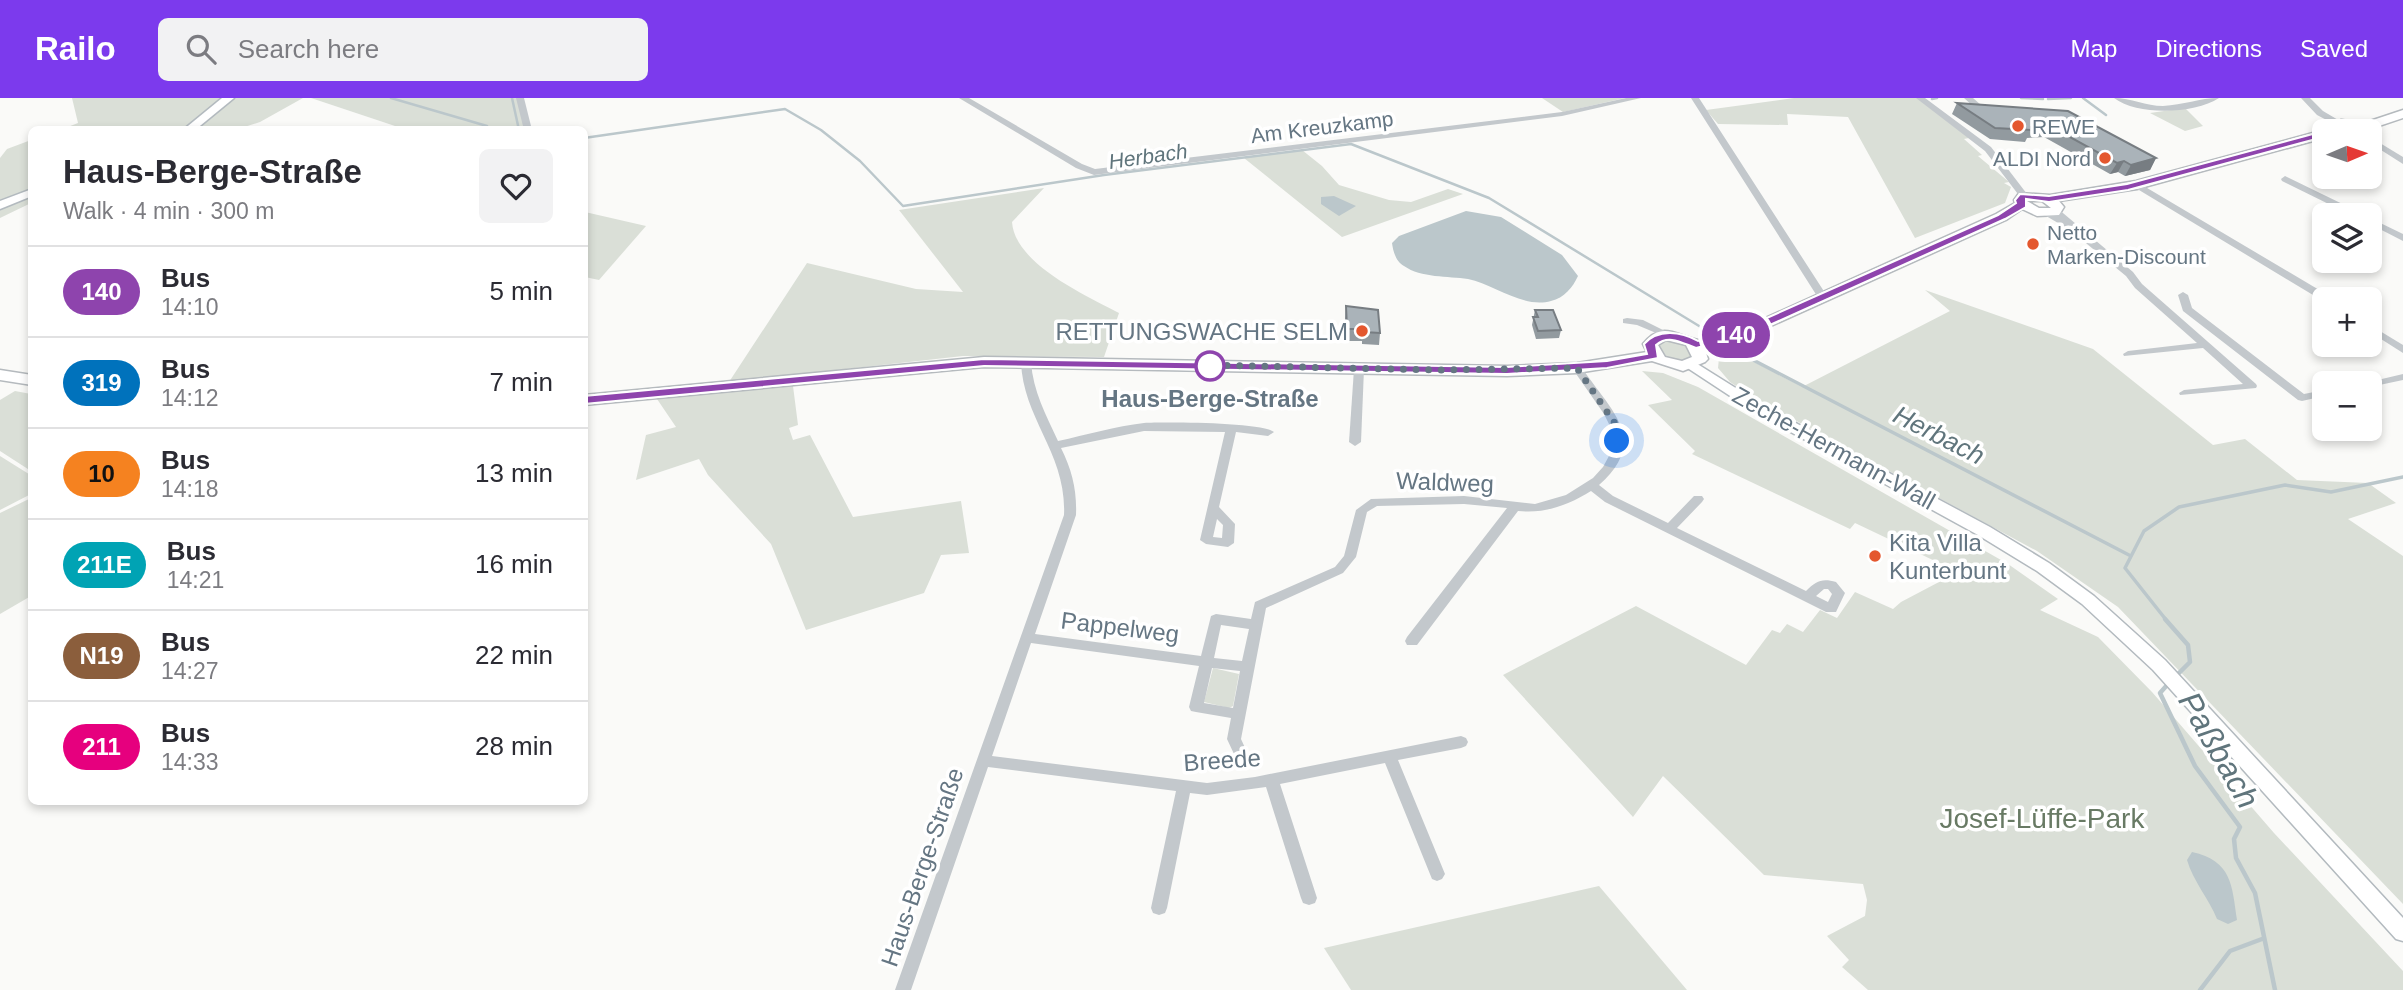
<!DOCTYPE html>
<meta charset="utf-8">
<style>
:root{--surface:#fff;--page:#f2f2f3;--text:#2b2b33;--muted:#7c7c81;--line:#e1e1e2;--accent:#7c3aed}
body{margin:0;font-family:Helvetica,sans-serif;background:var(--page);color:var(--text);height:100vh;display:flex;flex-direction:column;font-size:26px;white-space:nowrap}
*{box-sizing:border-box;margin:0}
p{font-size:23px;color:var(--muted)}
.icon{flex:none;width:38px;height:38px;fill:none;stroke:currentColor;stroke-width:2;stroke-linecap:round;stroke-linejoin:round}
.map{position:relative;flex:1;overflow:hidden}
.drawer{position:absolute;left:28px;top:28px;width:560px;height:679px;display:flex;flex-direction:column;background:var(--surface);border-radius:10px;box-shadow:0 4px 10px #0003}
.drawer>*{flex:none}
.badge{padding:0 14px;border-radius:23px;font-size:24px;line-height:46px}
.needle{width:46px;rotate:88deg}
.tools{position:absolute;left:2312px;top:21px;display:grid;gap:14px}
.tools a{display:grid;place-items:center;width:70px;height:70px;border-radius:10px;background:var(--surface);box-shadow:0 4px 10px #0003;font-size:35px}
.you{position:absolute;width:35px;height:35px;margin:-18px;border:5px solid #fff;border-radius:50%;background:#1a73e8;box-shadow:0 0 0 10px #1a73e833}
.map>.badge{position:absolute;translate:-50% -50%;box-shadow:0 0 0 4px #fff}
.round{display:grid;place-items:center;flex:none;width:74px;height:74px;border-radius:10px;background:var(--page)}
.head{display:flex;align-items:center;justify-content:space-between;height:119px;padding:0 35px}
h1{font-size:33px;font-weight:700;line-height:52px}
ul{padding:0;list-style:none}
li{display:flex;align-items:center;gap:21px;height:91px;padding:0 35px;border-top:2px solid var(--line)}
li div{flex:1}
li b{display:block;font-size:26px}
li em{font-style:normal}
li .badge{min-width:77px;font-weight:700;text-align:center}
header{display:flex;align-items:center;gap:42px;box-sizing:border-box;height:98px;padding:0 35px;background:var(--accent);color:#fff}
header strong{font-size:33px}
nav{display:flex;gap:38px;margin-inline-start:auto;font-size:24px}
.search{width:490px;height:63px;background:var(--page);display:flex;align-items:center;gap:18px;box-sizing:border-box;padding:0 24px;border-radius:10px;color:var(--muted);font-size:26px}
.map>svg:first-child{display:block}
.green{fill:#dadfd7}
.water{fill:#bbc7cb}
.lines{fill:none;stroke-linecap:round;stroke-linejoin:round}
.stream-far2{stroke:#bbc7cb;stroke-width:2.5}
.stream-far1{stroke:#bbc7cb;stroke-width:3.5}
.stream{stroke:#bbc7cb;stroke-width:4.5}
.secondary-casing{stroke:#b3babf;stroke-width:3}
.primary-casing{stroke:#b5babe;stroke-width:3}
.street{fill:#c3c8cc;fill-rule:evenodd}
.secondary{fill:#fff;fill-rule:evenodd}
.primary{fill:#fff;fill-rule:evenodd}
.wall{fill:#929a9f}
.shaded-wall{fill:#777d82}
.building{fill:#aab3b9;stroke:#777d82;stroke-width:2}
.line{fill:#8e44ad;stroke:#fff;stroke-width:2}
.walk{stroke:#657683;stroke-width:7;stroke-dasharray:0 12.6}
.poi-dot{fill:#e4572e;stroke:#fff;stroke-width:2.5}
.stop-dot{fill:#fff;stroke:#8e44ad;stroke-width:3.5}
.labels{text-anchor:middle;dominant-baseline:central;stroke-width:7;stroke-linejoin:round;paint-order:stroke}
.far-poi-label{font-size:21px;fill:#657683;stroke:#fff;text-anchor:start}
.far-street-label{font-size:21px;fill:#657683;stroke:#fff}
.far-water-label{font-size:21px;font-style:italic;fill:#60757c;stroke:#fff}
.poi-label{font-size:24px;fill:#657683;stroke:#fff;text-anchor:end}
.stop-label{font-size:24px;font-weight:bold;fill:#657683;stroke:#fff}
.street-label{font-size:24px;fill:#657683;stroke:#fff}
.water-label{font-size:26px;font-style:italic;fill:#60757c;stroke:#fff}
.near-park-label{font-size:28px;fill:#687a64;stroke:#fff}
.near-water-label{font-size:32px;font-style:italic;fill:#60757c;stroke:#fff}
</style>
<header>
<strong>Railo</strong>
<div class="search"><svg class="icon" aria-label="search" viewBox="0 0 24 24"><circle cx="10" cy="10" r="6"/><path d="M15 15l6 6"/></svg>Search here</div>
<nav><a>Map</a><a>Directions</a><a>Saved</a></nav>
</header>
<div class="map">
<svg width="2403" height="892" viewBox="0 0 2403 892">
<rect width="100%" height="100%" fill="#fafaf8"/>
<!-- green -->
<g class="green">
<path d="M72,0H303L260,24L238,31L60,32L78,25Z"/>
<path d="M311,0H517L525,31H404Z"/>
<path d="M1542,0H1625L1563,14Z"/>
<path d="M1794,0H1917L1969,40L1964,41L1982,57L1978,58L2009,84L2004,85L2011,89L2005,105L1915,140L1848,19L1787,16L1788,27L1718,26L1706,12Z"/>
<path d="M2185,10L2203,28L2185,33L2150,15Z"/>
<path d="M31,42V105L0,120V60L7,51Z"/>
<path d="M1302,52L1322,68L1339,87L1389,102L1411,104L1448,91L1463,96L1342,139L1244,60Z"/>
<path d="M1044,90L1012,124C1015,166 1085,197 1119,215L1104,259L963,258L729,284L807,165L916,191L963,194L899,112Z"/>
<path d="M585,114L646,128L599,182L585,179Z"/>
<path d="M1925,192L2093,251L2213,347L2245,341L2297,382L2368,385L2396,405L2348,421L2403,458V806L2118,509L2037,453L1754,300L1730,284L1718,270L1719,260L1729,251L1802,289L1950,213Z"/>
<path d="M1667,241L1680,242L1697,255L1689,264L1670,263L1657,253L1658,246Z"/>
<path d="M1642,273L1663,275L1698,289L2008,466L2058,501L2040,512L2098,539L2152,594L2274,735L2403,873V892H1868L1842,869L1849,862L1827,838L1865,818L1867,802L1863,786L1764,777L1663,678L1633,719L1503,577L1636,508L1746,567L1772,532L1780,535L1787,526L1803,534L1820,512L1837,520L1855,494L1893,511L1901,504L1958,474L1855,425L1850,431L1692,356L1695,353L1648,307L1672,302Z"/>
<path d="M793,288L798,327L789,330L793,342L810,337L853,419L961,403L969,455L941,457L924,495L806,532L771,446L708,377L699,361L636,382L646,337L676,329L657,301Z"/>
<path d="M15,293L31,296V373L0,353V302Z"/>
<path d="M0,358L32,378L31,396L0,412Z"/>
<path d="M31,400V498L0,516V415Z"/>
<path d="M1213,570L1239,576L1233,608L1229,610L1204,604Z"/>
<path d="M1599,788L1687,892H1351L1324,850Z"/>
</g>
<!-- water -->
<g class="water">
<path d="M1334,98L1356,108L1339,118L1321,106V99Z"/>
<path d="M1466,113L1501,119L1562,157L1578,178C1573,189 1564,200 1551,203C1523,211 1494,186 1468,181C1448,178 1421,180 1404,168C1396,164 1393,153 1392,145L1399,138Z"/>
<path d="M2192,754C2232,763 2232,787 2237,822L2228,826L2217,821C2209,801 2193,783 2187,762Z"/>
</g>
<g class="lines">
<!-- stream-far2 -->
<g class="stream-far2">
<path d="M391,0L487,28"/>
<path d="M512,0L519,32"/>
<path d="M2021,0L2043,1"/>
<path d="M2083,0L2106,17"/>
<path d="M1932,1L1937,0"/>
<path d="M2048,1L2071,0"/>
<path d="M584,40L785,11L821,32L860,63L903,108L1104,77L1351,46L1489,100L1704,231"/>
</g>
<!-- stream-far1 -->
<g class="stream-far1">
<path d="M1701,229L1707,233"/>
<path d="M1732,251L2129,457"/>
<path d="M2167,523L2125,470L2144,433L2179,409L2285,387L2331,394L2403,379"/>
</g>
<!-- stream -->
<g class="stream">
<path d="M2165,521L2188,547L2190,564L2176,578"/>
<path d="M2168,586L2160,595L2195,668L2240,729L2234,741L2236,760L2255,795L2275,892"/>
<path d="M2200,892L2230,853L2262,841"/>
</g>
<defs>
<g id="secondary">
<path d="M222,0H234L195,32H183Z"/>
<path d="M32,91V98L0,111V103Z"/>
<path d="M1691,262L1766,309L1990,429L2049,465L2094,498L2165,562L2403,820V843L2396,841L2153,572L2082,506L2037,473L1978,437L1756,315L1686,269L1684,266Z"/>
</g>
<g id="primary">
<path d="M2403,12V20L2373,30L2379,38L2370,43V33L2345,30L2347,33H2335L2332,28L2341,22L2364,25Z"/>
<path d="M2324,32L2327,33H2324V40L2137,91L2059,103L2064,109L2059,117L2037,118L2022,111L2006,122L1751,237L1704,249L1708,261L1705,264L1683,273L1652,263L1577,275L1507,278L984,269L584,307V297L984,259L1507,268L1577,265L1647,254L1643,246C1662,222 1677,238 1698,242C1709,244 1729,234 1741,231L1996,116L2015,105L2014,102L2019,95L2050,97L2136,83ZM2027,103H2042L2051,110H2039ZM1666,242L1686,247L1692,259L1682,263L1665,259L1658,247Z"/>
<path d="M0,272L32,277V287L0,282Z"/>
</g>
</defs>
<!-- secondary casing -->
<use href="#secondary" class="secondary-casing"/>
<!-- primary casing -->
<use href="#primary" class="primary-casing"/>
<!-- street -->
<g class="street">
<path d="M516,0H524L532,32H524Z"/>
<path d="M959,0H969L1082,66L1095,71L1562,14L1626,0H1641L1562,18L1094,77L1076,70Z"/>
<path d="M1691,0H1699L1827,198L1826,200H1818L1817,198Z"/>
<path d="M1916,0H1925L1991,49L2027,96V100H2021L1985,53Z"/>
<path d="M1964,0H1973L1981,7L1974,9Z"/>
<path d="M2114,0C2131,0 2146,8 2163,8C2183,7 2200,0 2219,0C2194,16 2138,18 2114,0Z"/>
<path d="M2301,0H2310L2323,13L2345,26L2338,28L2317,17Z"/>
<path d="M2370,39L2403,59V66L2370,45Z"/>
<path d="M2285,78L2361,115L2363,117H2351L2282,83L2281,81Z"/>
<path d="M2137,84L2331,199L2332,201H2324L2323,203L2134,89V85Z"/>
<path d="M2057,110L2133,174L2142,186L2256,286L2257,288L2256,290L2180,297L2179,295L2184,292L2243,286L2203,250L2124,258L2123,256L2128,253L2197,245L2135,190L2126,178L2070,132L2041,115L2046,112L2055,116L2052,113Z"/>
<path d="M2370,120L2403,136V143L2370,126Z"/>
<path d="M2183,194L2188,197L2192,210L2304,296L2324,292V298L2302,303L2298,302L2183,213L2178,197Z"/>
<path d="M1627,220L1643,222L1673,237L1668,240L1637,227L1623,225V221Z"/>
<path d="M2370,227L2403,247V255L2370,234Z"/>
<path d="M1026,261L1031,264C1033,293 1046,317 1058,343C1086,337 1116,328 1144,325C1164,324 1261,324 1274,334L1268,338L1236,334L1219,409L1235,426L1234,445L1228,449L1206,446L1200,442L1225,334L1144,333L1061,350C1072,372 1077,392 1076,417L1035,536L1201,558L1211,518L1216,516L1251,521L1255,504L1335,469L1344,458L1356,412L1371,401L1464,398L1535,406L1566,397L1593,380L1603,369L1609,358L1612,344L1610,328L1604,316L1572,270L1577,267L1581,268C1607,310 1652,340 1599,387L1613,398L1668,425L1694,398H1702L1704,401L1702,404L1677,430L1806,493C1816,483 1822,480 1836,484L1845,495L1836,514H1826L1605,404L1591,393C1569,407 1544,416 1518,413L1417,547H1407L1405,543L1407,539L1507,410L1464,406L1377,408L1367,414L1356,459L1343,475L1266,510L1241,641L1246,652L1244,656L1239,658L1234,656L1227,641L1231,620L1196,614L1191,613L1189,609L1199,568L1031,545L992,658L1207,685L1255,679L1461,638L1466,640L1468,644L1466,648L1461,650L1398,662L1445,776L1442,781L1437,783L1432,781L1385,665L1280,686L1317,800L1315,805L1309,807L1303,805L1301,800L1266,689L1207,697L1190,695L1167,810L1165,815L1159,817L1153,815L1151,810L1176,693L988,669L911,892H895L1064,417C1067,356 1023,321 1021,264ZM1217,421L1223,427L1222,440L1213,439ZM1824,491H1828L1832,496L1828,504L1816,498ZM1221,527L1249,531L1242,563L1214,560ZM1212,570L1240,573L1233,610L1204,605Z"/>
<path d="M1359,268L1364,271L1361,344L1355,348L1349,344L1354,271Z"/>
<path d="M2403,276V282L2370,289V285H2365Z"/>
</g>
<!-- secondary -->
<use href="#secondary" class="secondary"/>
<!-- primary -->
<use href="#primary" class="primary"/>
</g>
<!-- wall -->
<g class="wall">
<path d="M1957,5L2068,13L2156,60L2150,72L2125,78L2118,74L2110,76L2044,39L2027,40L2025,44L1990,41L1952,16Z"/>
<path d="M1346,208L1380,235L1379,247L1362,246V243H1346L1345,220Z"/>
<path d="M1535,212L1561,232L1559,240L1536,241L1532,227Z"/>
</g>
<!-- shaded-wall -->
<g class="shaded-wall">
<path d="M2156,60L2150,72L2125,78L2131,67Z"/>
<path d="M2124,63L2118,74L2110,76L2117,65Z"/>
</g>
<!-- building -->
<g class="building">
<path d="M1957,5L2068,13L2156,60L2131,67L2124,63L2117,65L2050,28L2031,29V32L1995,30Z"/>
<path d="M1346,208L1378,212L1380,235L1364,234L1363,231H1347Z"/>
<path d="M1535,212H1553L1561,232L1538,233L1533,219H1538Z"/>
</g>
<!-- line -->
<path class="line" d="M2324,33L2327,38L2128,92L2049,104L2026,101V109L2005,121L1750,236L1696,250C1682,245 1669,236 1656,247L1658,260L1607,270L1507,276L984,268L584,306L578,302L584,298L984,261L1507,269L1607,263L1647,256L1644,246C1658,231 1680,233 1698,243L1742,231L1998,117L2016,105L2015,102L2020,96L2049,98L2127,86Z"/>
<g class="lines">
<!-- walk -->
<path class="walk" d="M1210,268L1206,267L1436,272L1577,270L1616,327L1617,343"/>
</g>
<!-- markers -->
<g class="poi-dot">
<circle cx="2018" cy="28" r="7"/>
<circle cx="2105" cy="60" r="7"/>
<circle cx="2033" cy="146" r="7"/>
<circle cx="1362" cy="233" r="7"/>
<circle cx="1875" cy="458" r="7"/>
</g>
<circle class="stop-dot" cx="1210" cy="268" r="14"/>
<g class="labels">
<!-- far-poi labels -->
<g class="far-poi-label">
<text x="2032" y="28">REWE</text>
<text x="2091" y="60" text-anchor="end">ALDI Nord</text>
<text x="2047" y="134">Netto<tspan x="2047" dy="24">Marken-Discount</tspan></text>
</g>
<!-- far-street labels -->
<g class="far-street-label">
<text transform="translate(1322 29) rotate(-7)">Am Kreuzkamp</text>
</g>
<!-- far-water labels -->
<g class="far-water-label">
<text transform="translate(1148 58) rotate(-8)">Herbach</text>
</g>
<!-- poi labels -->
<g class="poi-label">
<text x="1348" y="233">RETTUNGSWACHE SELM</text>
<text x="1889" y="444" text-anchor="start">Kita Villa<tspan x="1889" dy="28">Kunterbunt</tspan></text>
</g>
<!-- stop labels -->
<g class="stop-label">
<text x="1210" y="300">Haus-Berge-Straße</text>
</g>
<!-- street labels -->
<g class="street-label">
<text transform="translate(1834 350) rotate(29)">Zeche-Hermann-Wall</text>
<text transform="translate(1445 384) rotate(2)">Waldweg</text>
<text transform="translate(1120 529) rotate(7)">Pappelweg</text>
<text transform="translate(1222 662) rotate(-4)">Breede</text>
<text transform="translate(922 769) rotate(-71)">Haus-Berge-Straße</text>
</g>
<!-- water labels -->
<g class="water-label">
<text transform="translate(1939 337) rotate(27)">Herbach</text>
</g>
<!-- near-park labels -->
<g class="near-park-label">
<text x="2042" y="720">Josef-Lüffe-Park</text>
</g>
<!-- near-water labels -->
<g class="near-water-label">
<text transform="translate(2219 652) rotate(60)">Paßbach</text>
</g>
</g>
</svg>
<div class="tools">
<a><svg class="needle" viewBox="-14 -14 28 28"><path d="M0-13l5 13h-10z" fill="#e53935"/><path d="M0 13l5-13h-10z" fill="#7c7c81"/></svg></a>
<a><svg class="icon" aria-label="layers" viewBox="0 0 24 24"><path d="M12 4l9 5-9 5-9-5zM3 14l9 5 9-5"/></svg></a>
<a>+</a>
<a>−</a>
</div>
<div class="you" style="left:1617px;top:343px"></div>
<b class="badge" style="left:1736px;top:237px;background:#8e44ad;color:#fff">140</b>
<section class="drawer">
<div class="head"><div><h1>Haus-Berge-Straße</h1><p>Walk · 4 min · 300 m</p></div><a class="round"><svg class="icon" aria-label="heart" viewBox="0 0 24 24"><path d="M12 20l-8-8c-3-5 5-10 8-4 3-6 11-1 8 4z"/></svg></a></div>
<ul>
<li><span class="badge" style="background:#8e44ad;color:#fff">140</span><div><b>Bus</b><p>14:10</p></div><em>5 min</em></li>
<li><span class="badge" style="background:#0072bc;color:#fff">319</span><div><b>Bus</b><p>14:12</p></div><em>7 min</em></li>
<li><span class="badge" style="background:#f58220;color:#111">10</span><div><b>Bus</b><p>14:18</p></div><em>13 min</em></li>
<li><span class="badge" style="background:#00a3b4;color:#fff">211E</span><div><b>Bus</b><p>14:21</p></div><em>16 min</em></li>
<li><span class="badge" style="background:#8b5e3c;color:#fff">N19</span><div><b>Bus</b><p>14:27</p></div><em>22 min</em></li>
<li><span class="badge" style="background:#e6007e;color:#fff">211</span><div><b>Bus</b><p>14:33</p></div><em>28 min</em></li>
</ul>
</section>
</div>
